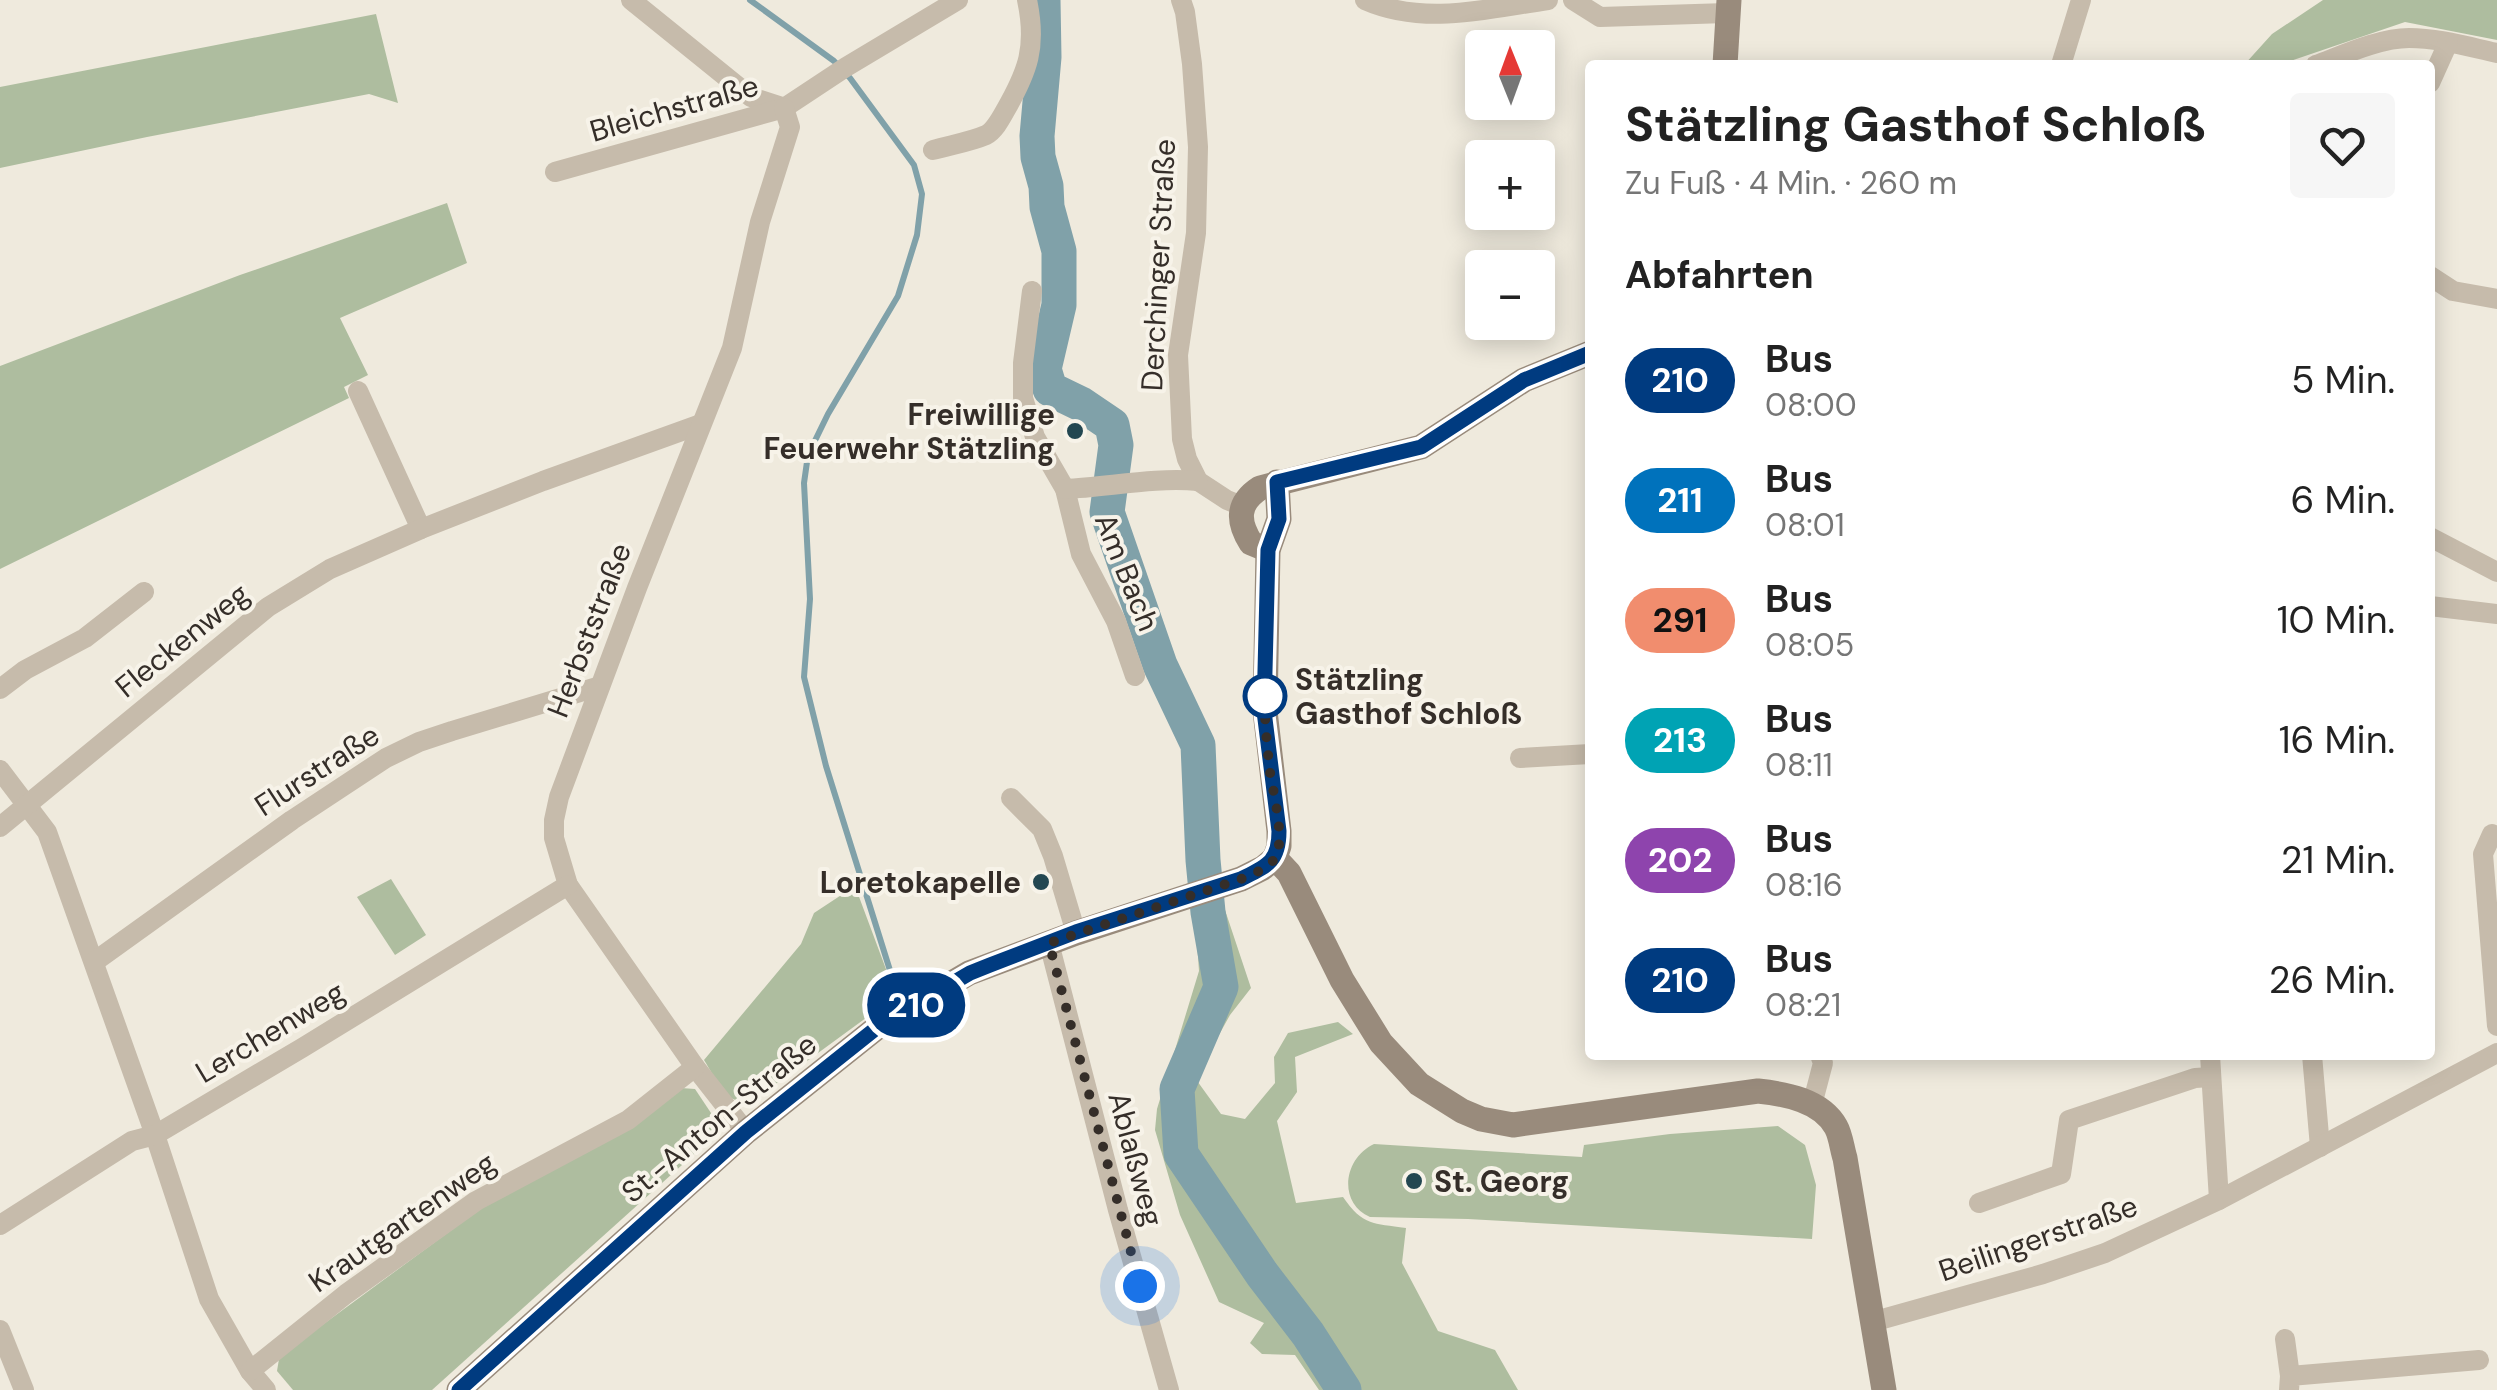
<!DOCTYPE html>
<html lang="de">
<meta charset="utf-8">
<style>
:root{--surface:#fff;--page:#f6f6f6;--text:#222;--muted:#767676}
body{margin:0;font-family:"DM Sans",sans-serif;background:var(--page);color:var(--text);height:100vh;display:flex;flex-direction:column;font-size:38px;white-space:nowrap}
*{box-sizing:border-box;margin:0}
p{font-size:32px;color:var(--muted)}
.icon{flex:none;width:55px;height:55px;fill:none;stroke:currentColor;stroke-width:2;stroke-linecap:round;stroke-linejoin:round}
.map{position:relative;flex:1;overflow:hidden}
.side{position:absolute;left:1585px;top:60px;width:850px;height:1000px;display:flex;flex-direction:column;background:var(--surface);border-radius:10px;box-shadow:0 5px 25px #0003}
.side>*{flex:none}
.badge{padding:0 20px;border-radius:32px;font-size:35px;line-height:65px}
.needle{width:65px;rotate:359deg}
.fabs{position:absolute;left:1465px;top:30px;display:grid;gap:20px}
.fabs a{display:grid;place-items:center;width:90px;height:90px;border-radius:10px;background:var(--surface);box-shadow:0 5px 25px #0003;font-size:50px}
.you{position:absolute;width:50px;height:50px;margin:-25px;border:8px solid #fff;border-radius:50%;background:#1a73e8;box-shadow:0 0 0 15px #1a73e833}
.map>.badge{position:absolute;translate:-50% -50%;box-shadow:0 0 0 5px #fff}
h2{padding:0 40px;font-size:38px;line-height:90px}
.round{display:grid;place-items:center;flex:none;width:105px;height:105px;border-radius:10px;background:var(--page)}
.head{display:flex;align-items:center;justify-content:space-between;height:170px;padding:0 40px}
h1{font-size:48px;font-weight:700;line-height:75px}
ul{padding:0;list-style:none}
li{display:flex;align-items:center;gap:30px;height:120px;padding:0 40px}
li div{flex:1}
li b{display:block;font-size:38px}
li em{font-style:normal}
li .badge{min-width:110px;font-weight:700;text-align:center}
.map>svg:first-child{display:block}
.green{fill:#aebd9f}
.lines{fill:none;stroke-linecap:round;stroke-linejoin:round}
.stream{stroke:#80a1a9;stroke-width:6}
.river{stroke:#80a1a9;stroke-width:35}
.street{stroke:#c6bbab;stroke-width:20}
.secondary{stroke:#998b7c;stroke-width:25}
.line-casing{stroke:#fff;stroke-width:22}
.line{stroke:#003b80;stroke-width:15}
.walk{stroke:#352e29;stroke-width:10;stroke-dasharray:0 18}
.poi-dot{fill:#234751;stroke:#f7f3e9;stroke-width:4}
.stop-dot{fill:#fff;stroke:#003b80;stroke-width:5}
.labels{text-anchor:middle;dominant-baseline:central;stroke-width:8;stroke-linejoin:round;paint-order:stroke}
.street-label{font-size:30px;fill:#352e29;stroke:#f7f3e9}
.poi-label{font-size:30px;font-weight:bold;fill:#352e29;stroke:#f7f3e9;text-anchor:end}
.stop-label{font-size:30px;font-weight:bold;fill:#352e29;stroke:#f7f3e9;text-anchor:start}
</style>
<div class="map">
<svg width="2497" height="1390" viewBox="0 0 2497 1390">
<rect width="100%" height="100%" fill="#efeadd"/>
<!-- green -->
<g class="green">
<path d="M2323,0H2497V40L2405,22L2279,65H2244L2272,34Z"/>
<path d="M376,14L398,103L369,94L147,137L0,168V87Z"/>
<path d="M447,203L467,263L340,318L368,375L344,387L349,398L0,569V366L240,275Z"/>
<path d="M391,879L426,935L395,955L357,897Z"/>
<path d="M855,886L896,996L755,1099C723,1108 719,1083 704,1060L801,944L814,913Z"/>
<path d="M1223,904L1251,988L1230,1015L1195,1078L1221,1114L1245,1119L1275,1083L1274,1057L1288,1033L1338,1022L1353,1034L1295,1057L1297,1092L1277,1121L1296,1203L1343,1197C1363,1226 1373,1223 1406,1228L1402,1263L1438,1331L1495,1350L1518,1390H1319L1295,1355L1262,1354L1250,1343L1264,1323L1219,1302L1180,1215L1155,1130L1157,1109L1199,971L1195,914Z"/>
<path d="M681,1088L695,1089L717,1122L712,1138L432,1390H293L277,1371L279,1359L291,1348L499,1195Z"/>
<path d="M1778,1126L1805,1145L1816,1185L1812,1239L1468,1219L1370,1217C1337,1202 1344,1158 1374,1144L1582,1157L1584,1145L1670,1134Z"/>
</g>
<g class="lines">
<!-- stream -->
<path class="stream" d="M750,0L834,61L850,78L914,165L922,194L917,235L898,296L828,414L808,455L804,483L810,599L804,677L826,766L893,980"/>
<!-- river -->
<path class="river" d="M1043,0L1044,57L1037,136L1038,157L1046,186L1047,207L1059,251V305L1044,369L1050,389L1081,404L1112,425L1116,445L1107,512L1160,665L1198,745L1203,860L1208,912L1221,987L1177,1089L1181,1154L1262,1274L1308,1334L1344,1390"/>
<!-- street -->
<g class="street">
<path d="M631,0L751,97L782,107"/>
<path d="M1181,0L1185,12L1192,64L1198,147L1196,233L1178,355L1182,439L1187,459L1198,481L1227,500L1242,506"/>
<path d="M1365,0C1424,26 1486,9 1548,0"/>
<path d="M1573,0L1600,17L1727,13"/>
<path d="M2061,65L2081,0"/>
<path d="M2316,65C2343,55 2380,38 2409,38C2438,38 2469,47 2497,53"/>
<path d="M2430,83L2448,43"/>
<path d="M933,150C950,145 970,142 986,135C994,131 1000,120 1005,111C1028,71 1037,47 1027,0"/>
<path d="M555,172L784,108L846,67L958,0"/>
<path d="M2430,276L2453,291L2497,299"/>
<path d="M1032,291L1023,363V398L1035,437L1065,489L1081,554L1116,621L1135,676"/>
<path d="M358,391L421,529"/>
<path d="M1065,489C1109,487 1154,477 1198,481"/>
<path d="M2430,537L2497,572"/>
<path d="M2430,606L2497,614"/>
<path d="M0,689L25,670L85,638L144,592"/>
<path d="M1520,758L1590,754"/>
<path d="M0,770L47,832L155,1135L209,1299L250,1371L266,1390"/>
<path d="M1011,798L1042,829L1053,856L1076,933"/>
<path d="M0,827L268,607L330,569L421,529L543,481L701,424"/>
<path d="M2492,834L2483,854L2497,1026"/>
<path d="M1049,943L1118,1210L1169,1390"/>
<path d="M94,962L292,820L386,758L419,742L452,731L600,686"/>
<path d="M2210,1055L2219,1200"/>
<path d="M2312,1055L2320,1147"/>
<path d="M1812,1105L1823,1063L1820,1055"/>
<path d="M746,1132L695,1067L568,885L554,838V820L559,797L637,588L732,348L760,222L790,127L784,108"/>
<path d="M1979,1203L2061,1174L2069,1120L2195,1078L2211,1077"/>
<path d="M0,1225L132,1141L155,1135L302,1048L568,885"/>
<path d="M1872,1322L2043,1274L2105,1253L2219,1200L2497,1053"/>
<path d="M0,1330L24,1390"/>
<path d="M2285,1339L2290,1376"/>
<path d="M250,1371L346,1294L476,1201L628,1120L695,1067"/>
<path d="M2289,1390L2290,1376L2479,1360"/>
</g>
<!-- secondary -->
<g class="secondary">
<path d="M1725,65L1729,0"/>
<path d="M1268,550L1251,543C1237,521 1237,503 1260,488L1421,447L1524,380L1590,353"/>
<path d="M1275,858L1289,873L1342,980L1381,1043L1419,1084L1462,1111L1481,1119L1513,1125L1758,1091C1785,1094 1821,1100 1836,1127C1841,1136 1842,1149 1845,1158L1884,1390"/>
<path d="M1275,858L1279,846V831L1265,711L1268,550L1279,519L1277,482"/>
<path d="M459,1390L746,1132L879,1026L969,973L1076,933L1241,879L1263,868L1275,858"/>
</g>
</g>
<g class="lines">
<defs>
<path id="line" d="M459,1390L746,1132L879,1026L970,973L990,965L1076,932L1241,879C1267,866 1279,862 1279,831L1264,711L1268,550L1279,519L1277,482L1421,447L1524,380L1590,353"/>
</defs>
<!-- line casing -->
<use href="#line" class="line-casing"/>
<!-- line -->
<use href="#line" class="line"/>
<!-- walk -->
<path class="walk" d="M1140,1286L1049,943L1241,879C1252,874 1268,869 1275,858C1286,841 1273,792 1270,772C1267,745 1264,718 1265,692V696"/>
</g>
<!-- markers -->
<g class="poi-dot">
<circle cx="1075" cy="431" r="10"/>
<circle cx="1041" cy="882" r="10"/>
<circle cx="1414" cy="1181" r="10"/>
</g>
<circle class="stop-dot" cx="1265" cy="696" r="20"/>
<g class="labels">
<!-- street labels -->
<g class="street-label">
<text transform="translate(674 108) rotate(-16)">Bleichstraße</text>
<text transform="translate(1158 265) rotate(-87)">Derchinger Straße</text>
<text transform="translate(1127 572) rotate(68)">Am Bach</text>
<text transform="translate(589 630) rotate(-69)">Herbststraße</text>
<text transform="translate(182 640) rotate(-39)">Fleckenweg</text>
<text transform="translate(317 770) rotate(-33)">Flurstraße</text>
<text transform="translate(270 1032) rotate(-31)">Lerchenweg</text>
<text transform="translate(719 1118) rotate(-40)">St.-Anton-Straße</text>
<text transform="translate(1136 1159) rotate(75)">Ablaßweg</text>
<text transform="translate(402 1222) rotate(-35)">Krautgartenweg</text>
<text transform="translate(2038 1238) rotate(-19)">Beilingerstraße</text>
</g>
<!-- poi labels -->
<g class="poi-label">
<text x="1055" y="414">Freiwillige<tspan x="1055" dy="34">Feuerwehr Stätzling</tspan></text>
<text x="1021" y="882">Loretokapelle</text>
<text x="1434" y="1181" text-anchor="start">St. Georg</text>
</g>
<!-- stop labels -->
<g class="stop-label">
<text x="1295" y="679">Stätzling<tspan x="1295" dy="34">Gasthof Schloß</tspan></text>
</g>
</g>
</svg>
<div class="fabs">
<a><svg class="needle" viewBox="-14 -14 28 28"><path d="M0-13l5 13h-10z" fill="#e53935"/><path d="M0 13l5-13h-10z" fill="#767676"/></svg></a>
<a>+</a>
<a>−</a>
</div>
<div class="you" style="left:1140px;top:1286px"></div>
<b class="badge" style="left:916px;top:1005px;background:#003b80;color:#fff">210</b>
<section class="side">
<div class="head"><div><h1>Stätzling Gasthof Schloß</h1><p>Zu Fuß · 4 Min. · 260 m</p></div><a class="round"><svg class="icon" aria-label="heart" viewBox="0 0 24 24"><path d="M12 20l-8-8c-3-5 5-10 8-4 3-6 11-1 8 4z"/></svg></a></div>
<h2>Abfahrten</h2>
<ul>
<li><span class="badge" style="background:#003b80;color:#fff">210</span><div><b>Bus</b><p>08:00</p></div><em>5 Min.</em></li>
<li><span class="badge" style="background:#0072bc;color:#fff">211</span><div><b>Bus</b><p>08:01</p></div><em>6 Min.</em></li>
<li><span class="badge" style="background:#f18d6e;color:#111">291</span><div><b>Bus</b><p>08:05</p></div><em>10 Min.</em></li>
<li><span class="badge" style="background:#00a3b4;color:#fff">213</span><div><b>Bus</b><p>08:11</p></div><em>16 Min.</em></li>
<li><span class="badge" style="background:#8e44ad;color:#fff">202</span><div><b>Bus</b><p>08:16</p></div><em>21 Min.</em></li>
<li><span class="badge" style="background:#003b80;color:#fff">210</span><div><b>Bus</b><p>08:21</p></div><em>26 Min.</em></li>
</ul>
</section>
</div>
